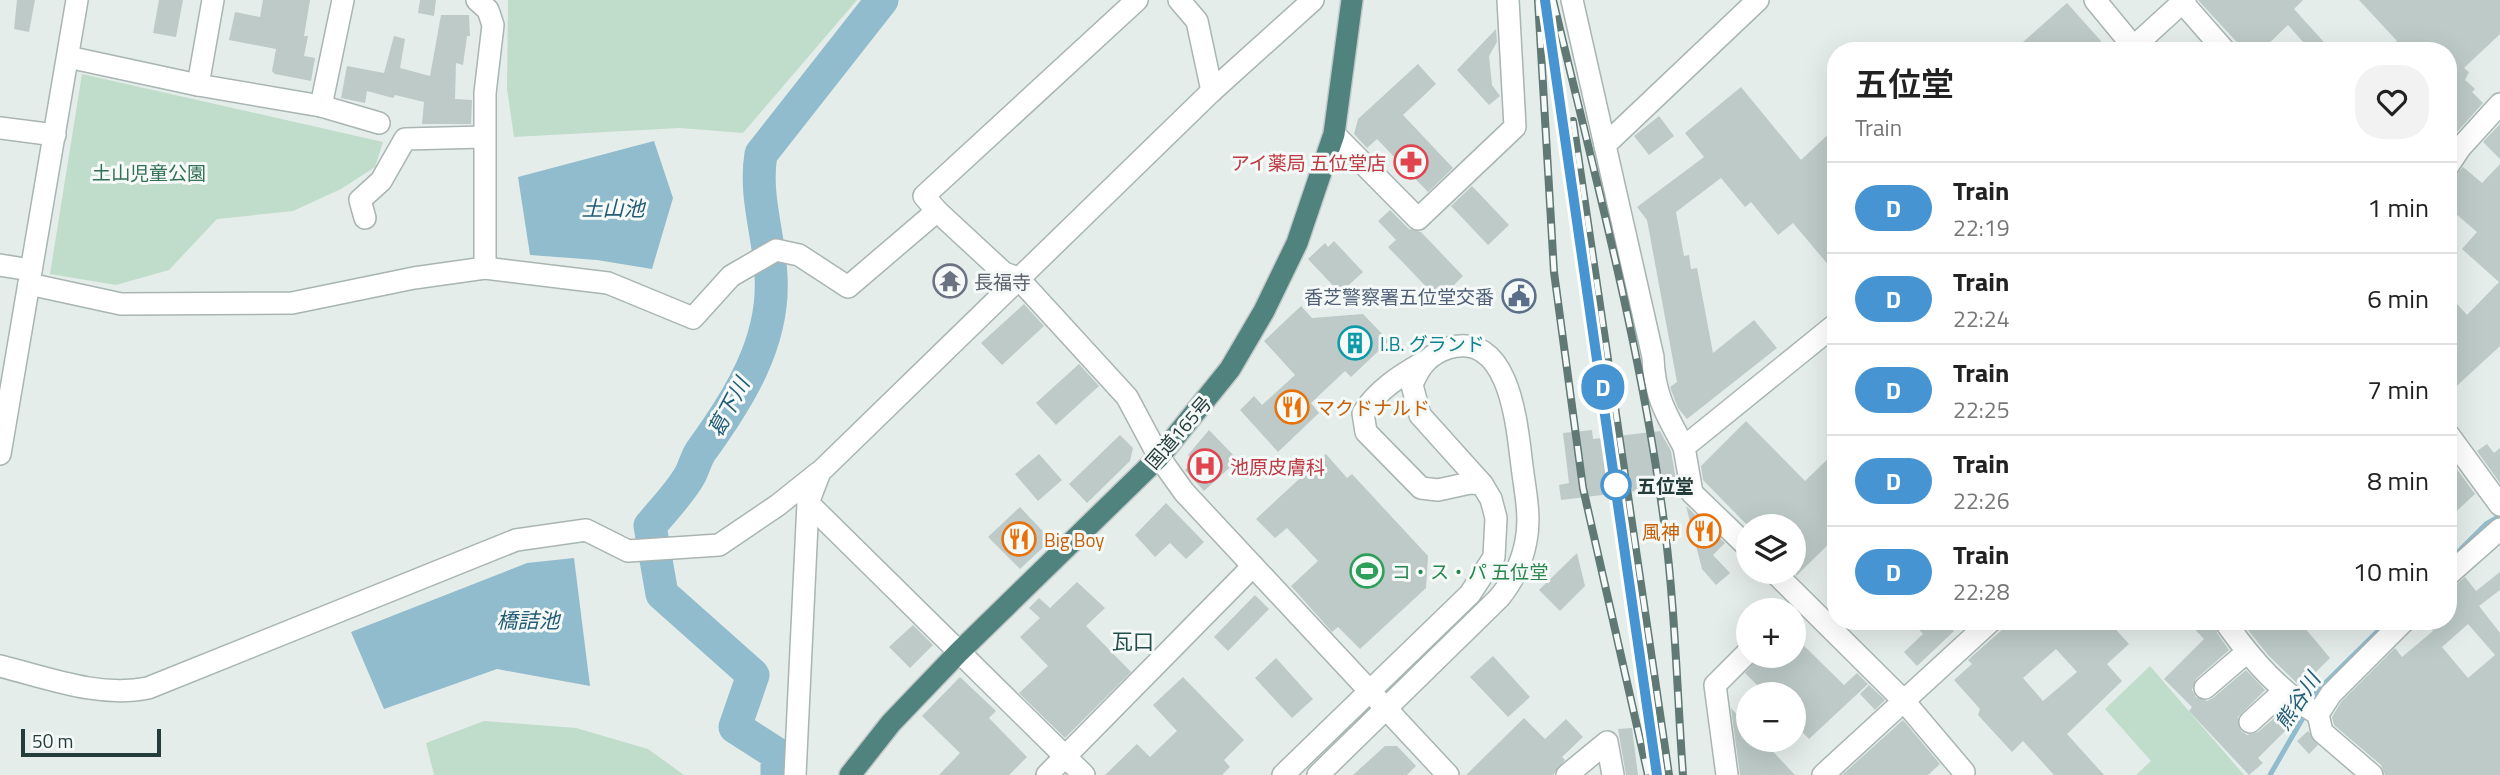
<!DOCTYPE html>
<meta charset="utf-8">
<style>
:root{--surface:#fff;--page:#f2f2f2;--text:#222;--muted:#767676;--line:#e0e0e0}
body{margin:0;font-family:"Titillium Web","Noto Sans JP",sans-serif;background:var(--page);color:var(--text);height:100vh;display:flex;flex-direction:column;font-size:26px;white-space:nowrap}
*{box-sizing:border-box;margin:0}
p{font-size:23px;color:var(--muted)}
.icon{flex:none;width:38px;height:38px;fill:none;stroke:currentColor;stroke-width:2;stroke-linecap:round;stroke-linejoin:round}
.map{position:relative;flex:1;overflow:hidden}
.side{position:absolute;left:1827px;top:42px;width:630px;height:588px;display:flex;flex-direction:column;background:var(--surface);border-radius:28px;box-shadow:0 7px 28px #0002}
.side>*{flex:none}
.badge{padding:0 14px;border-radius:23px;font-size:24px;line-height:46px}
.controls{position:absolute;left:1736px;top:514px;display:grid;gap:14px}
.controls a{display:grid;place-items:center;width:70px;height:70px;border-radius:50%;background:var(--surface);box-shadow:0 7px 28px #0002;font-size:35px}
.scale{position:absolute;left:21px;bottom:18px;width:140px;box-sizing:border-box;padding-left:7px;border:4px solid #253d3a;border-top:0;font-size:19px;line-height:24px;white-space:nowrap;color:#253d3a;-webkit-text-stroke:5px #f5f9f8;paint-order:stroke}
.map>.badge{position:absolute;translate:-50% -50%;box-shadow:0 0 0 4px #fff}
.round{display:grid;place-items:center;flex:none;width:74px;height:74px;border-radius:28px;background:var(--page)}
.overview{display:flex;align-items:center;justify-content:space-between;height:119px;padding:0 28px}
h1{font-size:33px;font-weight:600;line-height:52px}
ul{padding:0;list-style:none}
li{display:flex;align-items:center;gap:21px;height:91px;padding:0 28px;border-top:2px solid var(--line)}
li div{flex:1}
li b{display:block;font-size:26px}
li em{font-style:normal}
li .badge{min-width:77px;font-weight:700;text-align:center}
.map>svg:first-child{display:block}
.green{fill:#c0dccb}
.water{fill:#91bccd}
.lines{fill:none;stroke-linecap:round;stroke-linejoin:round}
.stream{stroke:#91bccd;stroke-width:5}
.river{stroke:#91bccd;stroke-width:33}
.building{fill:#bdcac7;fill-rule:evenodd}
.minor-casing{stroke:#a8b5b2;stroke-width:24}
.tertiary-casing{stroke:#a8b5b2;stroke-width:24}
.trunk-casing{stroke:#c2c9c8;stroke-width:24}
.minor{stroke:#fff;stroke-width:21}
.tertiary{stroke:#fff;stroke-width:21}
.trunk{stroke:#50837e;stroke-width:21}
.rail-casing{stroke:#607975;stroke-width:8}
.rail{stroke:#f5f9f8;stroke-width:5;stroke-dasharray:16;stroke-linecap:butt}
.line-casing{stroke:#fff;stroke-width:16}
.line{stroke:#4694d1;stroke-width:10}
.stop-dot{fill:#fff;stroke:#4694d1;stroke-width:3.5}
.labels{text-anchor:middle;dominant-baseline:central;stroke-width:6;stroke-linejoin:round;paint-order:stroke}
.health-label{font-size:19px;fill:#be3a42;stroke:#f5f9f8;text-anchor:end}
.park-label{font-size:19px;fill:#327154;stroke:#f5f9f8}
.worship-label{font-size:19px;fill:#5b616d;stroke:#f5f9f8;text-anchor:start}
.service-label{font-size:19px;fill:#4e5e75;stroke:#f5f9f8;text-anchor:end}
.culture-label{font-size:19px;fill:#0d838f;stroke:#f5f9f8;text-anchor:start}
.food-label{font-size:19px;fill:#c56008;stroke:#f5f9f8;text-anchor:start}
.street-label{font-size:19px;fill:#253d3a;stroke:#f5f9f8}
.stop-label{font-size:19px;font-weight:bold;fill:#253d3a;stroke:#f5f9f8;text-anchor:start}
.leisure-label{font-size:19px;fill:#27864d;stroke:#f5f9f8;text-anchor:start}
.water-label{font-size:21px;font-style:italic;fill:#235c75;stroke:#f5f9f8}
.neighbourhood-label{font-size:21px;fill:#224e4a;stroke:#f5f9f8}
</style>
<div class="map">
<svg width="2500" height="775" viewBox="0 0 2500 775">
<rect width="100%" height="100%" fill="#e5edea"/>
<!-- green -->
<g class="green">
<path d="M508,0H857L743,133L680,128L514,137L507,89Z"/>
<path d="M82,74L383,142L375,167L341,189L293,211L217,219L169,270L116,285L50,274Z"/>
<path d="M2150,666L2244,775H2136L2151,761L2105,709Z"/>
<path d="M484,721L576,728L648,749L684,775H434L426,743Z"/>
</g>
<!-- water -->
<g class="water">
<path d="M654,141L673,198L652,269L597,260L530,255L518,177Z"/>
<path d="M574,558L590,686L497,669L384,709L351,632L527,563Z"/>
</g>
<g class="lines">
<!-- stream -->
<g class="stream">
<path d="M2453,557L2486,524L2500,516"/>
<path d="M2311,703L2317,691L2388,621"/>
<path d="M2270,775L2307,711"/>
</g>
<!-- river -->
<path class="river" d="M777,775V754L735,727L753,675L662,594L650,526C663,510 680,493 690,475C694,468 696,458 701,451C738,400 775,342 771,276C769,234 754,196 761,154L882,0"/>
</g>
<!-- building -->
<g class="building">
<path d="M17,0H35L29,32L14,29Z"/>
<path d="M159,0H183L176,37L153,33Z"/>
<path d="M263,0H310L304,36H308L304,56L315,58L311,81L275,74L272,71L276,49L229,40L235,12L260,17Z"/>
<path d="M420,0H436L434,16L418,13Z"/>
<path d="M2198,0H2303L2294,9L2332,51H2311L2288,25L2261,51H2245Z"/>
<path d="M2359,0H2500V34L2464,68L2469,72L2465,80L2475,89L2472,92L2483,103L2448,142V51H2386L2397,41Z"/>
<path d="M2067,3L2101,41L2091,51H2013Z"/>
<path d="M441,15H469L470,36H467L463,65L456,63L455,99L472,100L471,124H422L424,102L395,95L393,98L367,91L365,103L341,98L347,66L384,73L394,36L405,39L400,68L430,76Z"/>
<path d="M1496,29L1497,42L1489,56L1492,85L1500,96L1489,105L1457,70Z"/>
<path d="M1418,64L1436,84L1403,115L1453,168L1428,192L1377,139L1367,148L1354,134L1358,119Z"/>
<path d="M1741,87L1801,160L1836,127V274L1793,223L1778,235L1751,202L1745,207L1721,178L1676,212L1684,256L1689,255L1691,269L1697,268L1713,353L1754,320L1777,348L1687,419L1678,408L1670,387L1677,382L1647,220L1637,207L1704,157L1685,133Z"/>
<path d="M1659,116L1674,136L1649,155L1634,136Z"/>
<path d="M2500,124V159L2483,142Z"/>
<path d="M2500,164V346L2448,394V294L2467,315L2499,282L2462,249L2477,232L2448,207V179L2454,177L2463,167L2482,183Z"/>
<path d="M1472,186L1509,225L1488,245L1451,206Z"/>
<path d="M1390,210L1409,229L1421,232L1463,276L1439,300L1388,247L1396,240L1378,221Z"/>
<path d="M1334,241L1363,272L1340,293L1308,259L1325,243L1328,247Z"/>
<path d="M1517,283L1533,299L1521,310L1505,294Z"/>
<path d="M1024,304L1044,326L1002,365L981,343Z"/>
<path d="M1301,306L1312,318L1363,314L1389,341L1351,377L1345,371L1311,403L1319,413L1278,452L1240,410L1254,396L1262,405L1295,375L1264,341Z"/>
<path d="M1079,364L1099,386L1056,425L1036,403Z"/>
<path d="M1746,421L1805,481L1836,451V537L1796,576L1794,527H1749L1703,480L1701,466Z"/>
<path d="M1209,430L1238,460L1204,491L1185,470L1193,461L1188,455Z"/>
<path d="M1592,430L1593,439L1660,431L1671,451L1677,486L1561,500L1559,485L1569,483L1563,433Z"/>
<path d="M1120,435L1133,448L1130,461L1087,503L1069,484Z"/>
<path d="M2487,444L2494,453L2500,448V483L2477,451Z"/>
<path d="M1039,454L1062,480L1038,501L1015,474Z"/>
<path d="M1326,454L1347,478L1352,474L1428,556L1426,588L1360,649L1338,627L1332,632L1291,586L1318,561L1287,528L1275,538L1256,519Z"/>
<path d="M2448,457L2475,494L2448,519Z"/>
<path d="M1166,503L1204,542L1186,559L1170,543L1155,557L1135,535Z"/>
<path d="M1686,506L1725,543L1713,555L1730,573L1716,585L1702,569Z"/>
<path d="M1020,507L1051,540L1020,569L988,537Z"/>
<path d="M1577,553L1585,586L1560,611L1539,590Z"/>
<path d="M2500,572V590L2479,606L2500,633V775H2385L2381,765L2334,725L2332,717L2341,702L2395,648L2402,657L2433,631L2424,621H2448V591L2465,577L2476,591ZM2468,624L2495,655L2468,678L2442,647Z"/>
<path d="M1077,582L1105,608L1086,626L1131,672L1065,738L1019,693L1048,666L1020,637L1040,618L1029,608L1039,598L1050,608Z"/>
<path d="M1255,595L1269,609L1228,651L1214,637Z"/>
<path d="M1911,621H1945L1954,631L1917,666L1904,652L1923,634Z"/>
<path d="M2012,621H2108L2129,644L2107,664L2122,681L2067,734L2104,775H2054L2023,741L2012,752L1978,715L1980,709L1954,680L1972,664L1968,660ZM2056,649L2077,672L2043,701L2023,678Z"/>
<path d="M2187,621H2216L2217,633L2229,650L2196,679L2192,690L2196,697L2207,701L2213,698L2246,670L2265,690L2238,717L2241,731L2247,735L2258,732L2286,708L2279,714L2290,726L2258,758L2263,763L2249,775L2189,711L2192,707L2164,679L2204,639Z"/>
<path d="M2241,621H2299L2330,658L2301,687L2268,655Z"/>
<path d="M913,625L933,645L910,668L889,647Z"/>
<path d="M1794,636L1844,685L1857,673L1868,684L1809,739L1794,723V695H1767L1745,673L1760,656H1794Z"/>
<path d="M1493,656L1530,697L1508,717L1470,677Z"/>
<path d="M1276,658L1313,699L1292,718L1255,678Z"/>
<path d="M960,677L996,711L989,718L1027,757L1009,775H939L960,753L922,716Z"/>
<path d="M1183,677L1244,740L1224,760L1230,767L1222,775H1105L1137,744L1150,757L1177,731L1153,705Z"/>
<path d="M1869,685L1885,700L1875,710L1860,694Z"/>
<path d="M1731,708L1748,726V740H1762L1795,775H1740Z"/>
<path d="M1524,718L1545,739L1566,719L1583,737L1562,757L1565,760L1553,775H1466Z"/>
<path d="M1903,720L1940,764L1928,775H1842Z"/>
<path d="M1632,728L1638,775H1626L1618,729Z"/>
<path d="M2308,731L2318,745L2309,754L2297,741Z"/>
<path d="M1385,746H1397L1416,766L1407,775H1353Z"/>
</g>
<g class="lines">
<defs>
<g id="minor">
<path d="M477,0L488,10L493,25L485,93V268"/>
<path d="M1179,0L1197,21L1212,91"/>
<path d="M1572,0L1653,357C1654,395 1666,414 1684,447"/>
<path d="M2095,0L2137,51"/>
<path d="M2183,3L2225,51"/>
<path d="M2129,51L2185,0"/>
<path d="M68,57L198,85L213,0"/>
<path d="M198,85L321,106L379,123"/>
<path d="M321,106L343,0"/>
<path d="M0,128L55,135"/>
<path d="M1334,134L1418,219L1515,127L1508,0"/>
<path d="M1605,145L1758,0"/>
<path d="M2448,166L2460,148L2500,104"/>
<path d="M937,211L924,196L1137,0"/>
<path d="M365,218L360,200L381,181L405,139L484,137"/>
<path d="M0,265L31,270"/>
<path d="M29,284L121,304L292,303L414,278L485,268L608,283L693,318L731,276L776,250L799,255L848,287L937,211L1004,273L1018,278L1127,397L1159,457"/>
<path d="M1424,362C1401,375 1377,390 1363,413L1366,432L1421,488L1438,490L1470,483L1482,484"/>
<path d="M2448,434L2500,505"/>
<path d="M808,503L1084,775"/>
<path d="M1748,547L1692,493L1684,447L1836,324"/>
<path d="M1774,572L1903,700L1964,772"/>
<path d="M2448,575L2500,529"/>
<path d="M2228,626C2253,661 2281,693 2318,714L2322,732L2372,775"/>
<path d="M0,666C48,678 99,698 148,688L516,540L586,530L628,551L719,545L778,505L818,473"/>
<path d="M2205,688L2247,652"/>
<path d="M2318,714L2331,694L2404,621"/>
<path d="M2250,722L2284,691"/>
<path d="M795,775L808,503L820,472L1212,91L1313,0"/>
<path d="M1047,775L1253,566"/>
<path d="M1567,775L1607,742L1613,775"/>
<path d="M1727,775L1715,685L1748,652"/>
<path d="M1823,775L1991,621"/>
</g>
<g id="tertiary">
<path d="M0,454L77,0"/>
<path d="M1159,457L1184,492L1448,775"/>
<path d="M1283,775L1470,594L1494,557L1496,518L1491,499L1482,484L1420,415L1412,385C1419,367 1429,354 1448,348C1511,330 1517,428 1522,466C1525,491 1531,516 1526,541C1522,563 1513,581 1499,598L1318,775"/>
</g>
<path id="trunk" d="M850,775L891,723L958,653L1159,457L1230,369L1264,311L1297,243L1334,134L1352,0"/>
</defs>
<!-- minor casing -->
<use href="#minor" class="minor-casing"/>
<!-- tertiary casing -->
<use href="#tertiary" class="tertiary-casing"/>
<!-- trunk casing -->
<use href="#trunk" class="trunk-casing"/>
<!-- minor -->
<use href="#minor" class="minor"/>
<!-- tertiary -->
<use href="#tertiary" class="tertiary"/>
<!-- trunk -->
<use href="#trunk" class="trunk"/>
<defs>
<g id="rail">
<path d="M1538,0L1554,272L1583,488L1648,775"/>
<path d="M1553,0C1594,173 1641,346 1664,522C1675,606 1677,691 1683,775"/>
<path d="M1547,13L1565,138"/>
<path d="M1573,121L1669,775"/>
<path d="M1611,449L1656,772"/>
</g>
</defs>
<!-- rail casing -->
<use href="#rail" class="rail-casing"/>
<!-- rail -->
<use href="#rail" class="rail"/>
</g>
<g class="lines">
<defs>
<path id="line" d="M1545,0L1657,775"/>
</defs>
<!-- line casing -->
<use href="#line" class="line-casing"/>
<!-- line -->
<use href="#line" class="line"/>
</g>
<!-- icons -->
<defs>
<symbol id="pharmacy-ring" viewBox="-11 -11 22 22"><circle r="9.5" fill="#f5f9f8" stroke="#e0444e" stroke-width="1.5"/><path d="M-2-6h4v4h4v4h-4v4h-4v-4h-4v-4h4Z" fill="#e0444e"/></symbol>
<symbol id="temple-ring" viewBox="-11 -11 22 22"><circle r="9.5" fill="#f5f9f8" stroke="#6b7280" stroke-width="1.5"/><path d="M0-6L5-2H3V0L6.5 2.5H4V6H1.5V3h-3V6H-4V2.5H-6.5L-3 0V-2H-5Z" fill="#6b7280"/></symbol>
<symbol id="civic-ring" viewBox="-11 -11 22 22"><circle r="9.5" fill="#f5f9f8" stroke="#5c6f8a" stroke-width="1.5"/><path d="M-.6-6.5H3V-4.5H.6V-3L4-1V1h2V6H-6V1h2V-1L-.6-3ZM-1.2 2.5V6h2.4V2.5Z" fill="#5c6f8a"/></symbol>
<symbol id="building-ring" viewBox="-11 -11 22 22"><circle r="9.5" fill="#f5f9f8" stroke="#0f9aa8" stroke-width="1.5"/><path d="M-4-6H4V6H1V3H-1V6H-4ZM-2.5-4.3h1.7v1.8h-1.7ZM.8-4.3h1.7v1.8H.8ZM-2.5-1h1.7V.8h-1.7ZM.8-1h1.7V.8H.8Z" fill="#0f9aa8"/></symbol>
<symbol id="restaurant-ring" viewBox="-11 -11 22 22"><circle r="9.5" fill="#f5f9f8" stroke="#e8710a" stroke-width="1.5"/><path d="M-5-6h1v4h1v-4h1v4h1v-4h1v5L-1.5 .5V6h-2V.5L-5-1ZM5-6V6H3V1.5H1.5Q1.5-4 5-6Z" fill="#e8710a"/></symbol>
<symbol id="hospital-ring" viewBox="-11 -11 22 22"><circle r="9.5" fill="#f5f9f8" stroke="#e0444e" stroke-width="1.5"/><path d="M-5-5h3v3.5h4V-5h3V5h-3V1.5h-4V5h-3Z" fill="#e0444e"/></symbol>
<symbol id="stadium-ring" viewBox="-11 -11 22 22"><circle r="9.5" fill="#f5f9f8" stroke="#2e9e5b" stroke-width="1.5"/><path d="M0-5a6.5 5 0 1 0 0 10a6.5 5 0 1 0 0-10ZM-3.5-1.8h7v3.6h-7Z" fill="#2e9e5b"/></symbol>
</defs>
<g fill-rule="evenodd">
<use href="#pharmacy-ring" x="1392" y="143" width="38" height="38"/>
<use href="#temple-ring" x="931" y="262" width="38" height="38"/>
<use href="#civic-ring" x="1500" y="277" width="38" height="38"/>
<use href="#building-ring" x="1336" y="324" width="38" height="38"/>
<use href="#restaurant-ring" x="1273" y="388" width="38" height="38"/>
<use href="#hospital-ring" x="1186" y="447" width="38" height="38"/>
<use href="#restaurant-ring" x="1685" y="512" width="38" height="38"/>
<use href="#restaurant-ring" x="1000" y="520" width="38" height="38"/>
<use href="#stadium-ring" x="1348" y="552" width="38" height="38"/>
</g>
<!-- markers -->
<circle class="stop-dot" cx="1616" cy="485" r="14"/>
<g class="labels">
<!-- health labels -->
<g class="health-label">
<text x="1386" y="162">アイ薬局 五位堂店</text>
<text x="1230" y="466" text-anchor="start">池原皮膚科</text>
</g>
<!-- park labels -->
<g class="park-label">
<text x="149" y="172">土山児童公園</text>
</g>
<!-- worship labels -->
<g class="worship-label">
<text x="974" y="281">長福寺</text>
</g>
<!-- service labels -->
<g class="service-label">
<text x="1494" y="296">香芝警察署五位堂交番</text>
</g>
<!-- culture labels -->
<g class="culture-label">
<text x="1380" y="343">I.B. グランド</text>
</g>
<!-- food labels -->
<g class="food-label">
<text x="1316" y="407">マクドナルド</text>
<text x="1680" y="531" text-anchor="end">風神</text>
<text x="1044" y="539">Big Boy</text>
</g>
<!-- street labels -->
<g class="street-label">
<text transform="translate(1178 432) rotate(-49)">国道165号</text>
</g>
<!-- stop labels -->
<g class="stop-label">
<text x="1637" y="485">五位堂</text>
</g>
<!-- leisure labels -->
<g class="leisure-label">
<text x="1392" y="571">コ・ス・パ 五位堂</text>
</g>
<!-- water labels -->
<g class="water-label">
<text x="613" y="208">土山池</text>
<text transform="translate(728 407) rotate(-62)">葛下川</text>
<text x="528" y="620">橋詰池</text>
<text transform="translate(2297 701) rotate(-57)">熊谷川</text>
</g>
<!-- neighbourhood labels -->
<g class="neighbourhood-label">
<text x="1133" y="641">瓦口</text>
</g>
</g>
</svg>
<div class="controls">
<a><svg class="icon" aria-label="layers" viewBox="0 0 24 24"><path d="M12 4l9 5-9 5-9-5zM3 14l9 5 9-5"/></svg></a>
<a>+</a>
<a>−</a>
</div>
<div class="scale">50 m</div>
<b class="badge" style="left:1603px;top:387px;background:#4694d1;color:#fff">D</b>
<section class="side">
<div class="overview"><div><h1>五位堂</h1><p>Train</p></div><a class="round"><svg class="icon" aria-label="heart" viewBox="0 0 24 24"><path d="M12 20l-8-8c-3-5 5-10 8-4 3-6 11-1 8 4z"/></svg></a></div>
<ul>
<li><span class="badge" style="background:#4694d1;color:#fff">D</span><div><b>Train</b><p>22:19</p></div><em>1 min</em></li>
<li><span class="badge" style="background:#4694d1;color:#fff">D</span><div><b>Train</b><p>22:24</p></div><em>6 min</em></li>
<li><span class="badge" style="background:#4694d1;color:#fff">D</span><div><b>Train</b><p>22:25</p></div><em>7 min</em></li>
<li><span class="badge" style="background:#4694d1;color:#fff">D</span><div><b>Train</b><p>22:26</p></div><em>8 min</em></li>
<li><span class="badge" style="background:#4694d1;color:#fff">D</span><div><b>Train</b><p>22:28</p></div><em>10 min</em></li>
</ul>
</section>
</div>
